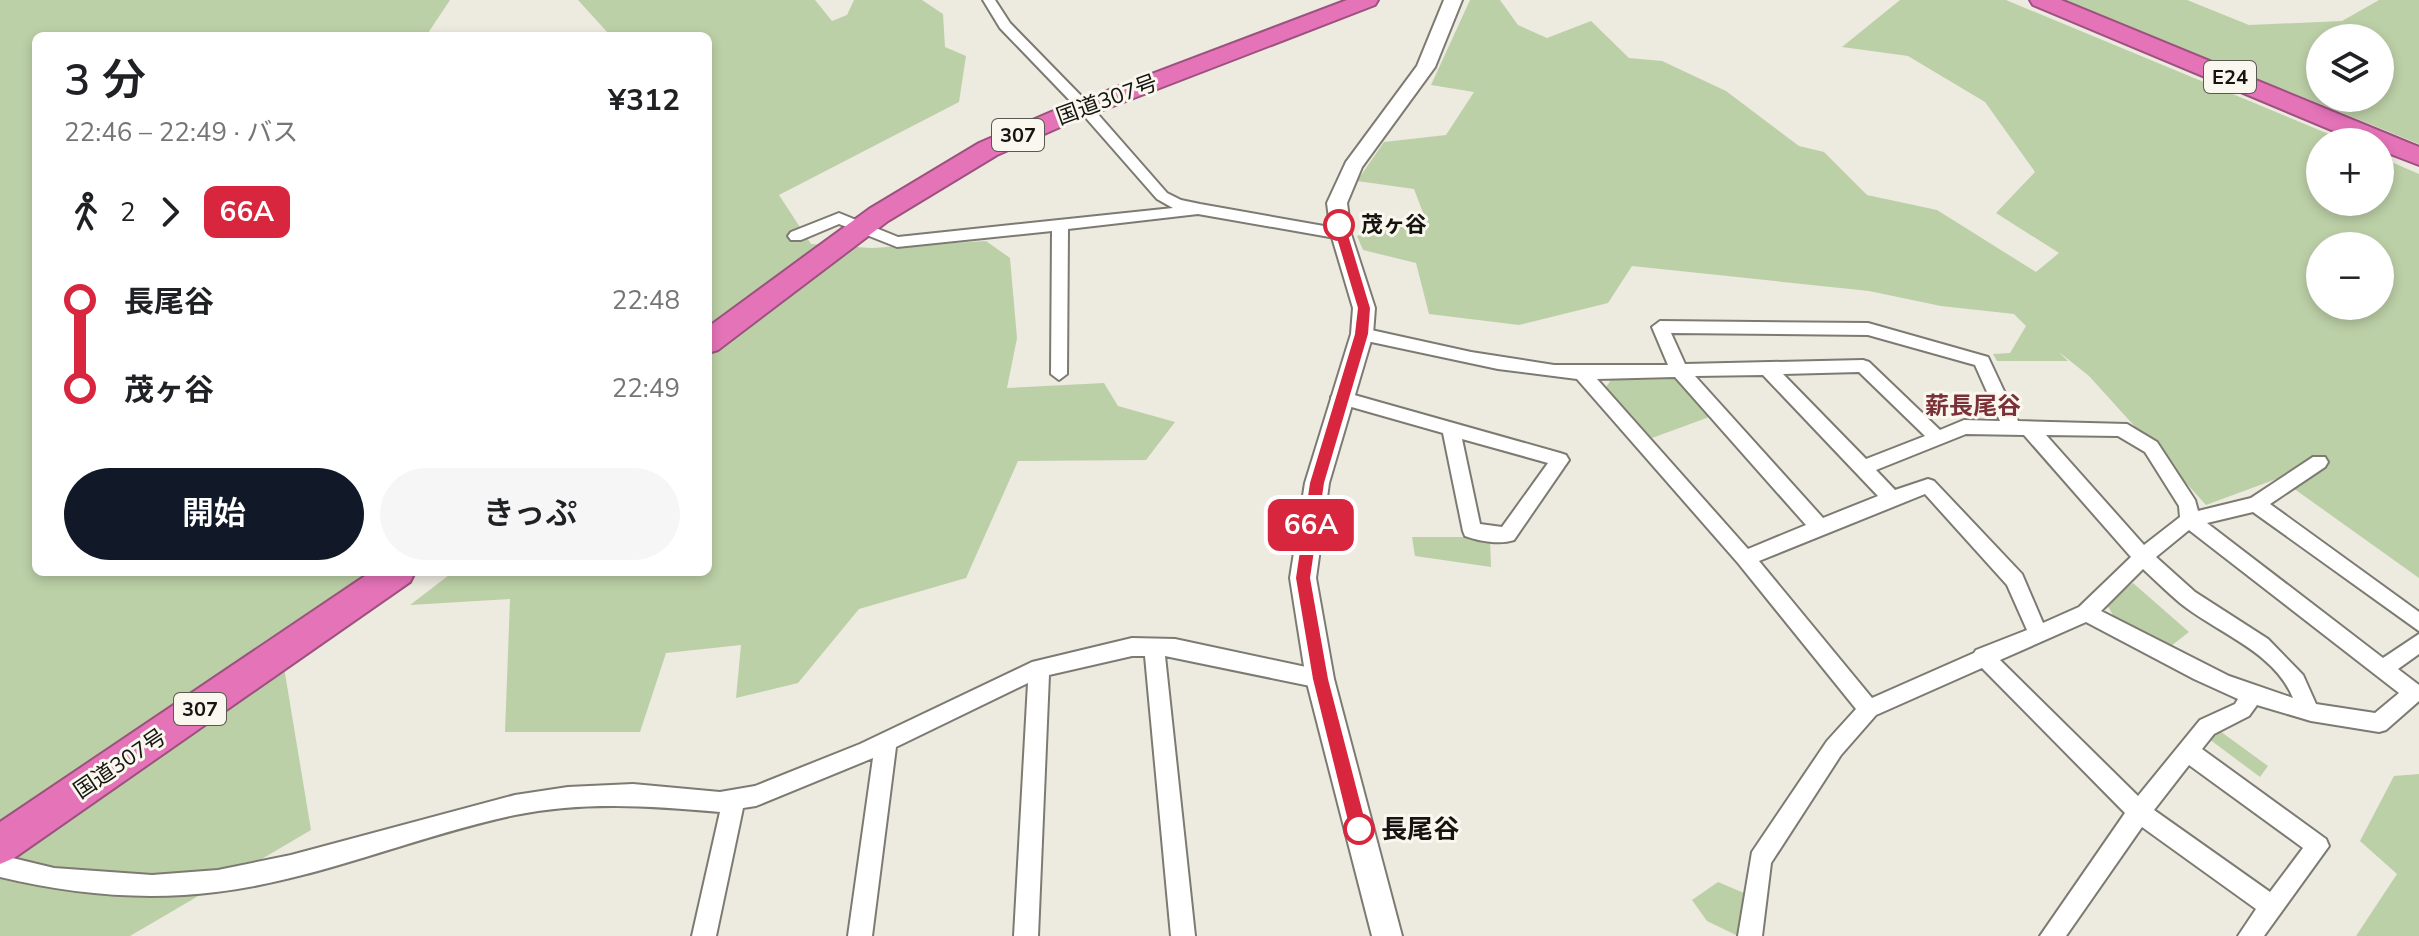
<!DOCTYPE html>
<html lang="ja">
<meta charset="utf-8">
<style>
:root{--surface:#fff;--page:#f6f6f6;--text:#202124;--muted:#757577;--accent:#111827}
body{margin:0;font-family:"Nunito Sans","Noto Sans JP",sans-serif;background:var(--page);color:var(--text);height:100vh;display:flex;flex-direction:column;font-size:30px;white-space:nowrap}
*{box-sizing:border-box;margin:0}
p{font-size:26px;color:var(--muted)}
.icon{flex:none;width:44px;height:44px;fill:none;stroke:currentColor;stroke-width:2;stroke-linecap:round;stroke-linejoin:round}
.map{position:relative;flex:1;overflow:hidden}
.drawer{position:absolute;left:32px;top:32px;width:680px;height:544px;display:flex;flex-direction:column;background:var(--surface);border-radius:12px;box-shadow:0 4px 12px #0003}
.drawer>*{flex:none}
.badge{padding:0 16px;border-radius:12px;font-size:28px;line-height:52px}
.controls{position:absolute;left:2306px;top:24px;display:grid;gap:16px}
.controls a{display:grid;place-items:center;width:88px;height:88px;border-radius:50%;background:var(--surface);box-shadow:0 4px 12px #0003;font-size:40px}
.map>.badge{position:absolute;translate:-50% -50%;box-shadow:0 0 0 4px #fff}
.legs{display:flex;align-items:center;gap:12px;height:88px;padding:0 32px;font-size:26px}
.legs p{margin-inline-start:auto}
.summary{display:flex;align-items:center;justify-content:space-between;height:136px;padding:0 32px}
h1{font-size:44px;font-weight:600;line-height:60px}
.cta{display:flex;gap:16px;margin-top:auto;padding:16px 32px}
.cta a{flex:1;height:92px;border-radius:48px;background:var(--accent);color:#fff;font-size:32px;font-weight:600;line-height:92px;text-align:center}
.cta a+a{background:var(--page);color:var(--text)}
ul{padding:0 32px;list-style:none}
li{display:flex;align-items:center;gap:28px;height:88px;font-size:30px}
li i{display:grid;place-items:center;width:12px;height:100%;margin:0 10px;background:currentColor}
li i::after{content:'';width:20px;height:20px;margin:-10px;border:6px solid;border-radius:50%;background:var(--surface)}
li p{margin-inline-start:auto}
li:first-child i{background:linear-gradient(#0000 50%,currentColor 0)}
li:last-child i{background:linear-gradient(currentColor 50%,#0000 0)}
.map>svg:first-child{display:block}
.green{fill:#bcd0a7;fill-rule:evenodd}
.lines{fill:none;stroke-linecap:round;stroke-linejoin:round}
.street-casing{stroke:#7d7a72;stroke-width:4}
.secondary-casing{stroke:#7d7a72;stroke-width:4}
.highway-casing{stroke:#9c527e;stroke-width:4}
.street{fill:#fff;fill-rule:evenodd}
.secondary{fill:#fff;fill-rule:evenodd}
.highway{fill:#e573b8;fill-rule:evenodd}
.line-1{fill:#d7263d;stroke:#fff;stroke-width:2}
.stop-1-dot{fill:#fff;stroke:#d7263d;stroke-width:4}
.labels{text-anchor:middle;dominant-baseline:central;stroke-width:6;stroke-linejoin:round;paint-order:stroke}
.shield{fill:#faf7ee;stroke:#5a5853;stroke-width:2}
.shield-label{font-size:20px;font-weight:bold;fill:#151411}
.street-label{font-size:22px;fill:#151411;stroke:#faf7ee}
.stop-label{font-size:22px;font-weight:bold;fill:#151411;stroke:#faf7ee;text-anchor:start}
.neighbourhood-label{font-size:24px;font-weight:bold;fill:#7a3238;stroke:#faf7ee}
.near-stop-label{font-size:26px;font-weight:bold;fill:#151411;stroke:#faf7ee;text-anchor:start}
</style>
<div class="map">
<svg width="2419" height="936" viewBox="0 0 2419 936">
<rect width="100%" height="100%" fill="#edeae0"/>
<!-- green -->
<g class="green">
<path d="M0,0H450L426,36H36V572H374L279,637L311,830L130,936H0Z"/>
<path d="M578,0H815L832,21L847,15L854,0H922L943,14L945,47L966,56L959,102L779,195L811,244L872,248L986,241L1010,258L1017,338L1007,388L1104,383L1118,406L1175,422L1146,460L1018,461L966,578L859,609L798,683L736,698L741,645L666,653L640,732H505L510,599L410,605L453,572H708V36H606L608,33Z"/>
<path d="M1470,0H1500L1518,25L1547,38L1591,21L1629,58L1662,61L1726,91L1799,146L1824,152L1867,195L1937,210L2036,272L2059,253L1996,213L2035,172L1985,102L1908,56L1842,47L1900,0H2006L2348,142H2320V202H2380V157L2419,174V578L2279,478L2206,505L2089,376L2059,352L2068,361H1997L1993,354L2010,353L2026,326L2014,314L1941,306L1869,291L1632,266L1608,303L1519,325L1429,314L1416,263L1363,250L1357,236L1425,218L1414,189L1357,181L1384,142L1446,135L1474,92L1431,85ZM2320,246H2380V306H2320Z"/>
<path d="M2063,0H2187L2249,25L2342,21L2379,0H2419V144ZM2320,38H2380V98H2320Z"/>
<path d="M1675,379L1712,416L1652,438L1606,387L1611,380Z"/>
<path d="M1412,537H1490L1491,567L1415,556Z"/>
<path d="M2133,583L2189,632L2171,646L2114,617L2106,603Z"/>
<path d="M2213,726L2268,766L2260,777L2205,736Z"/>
<path d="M2419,774V936H2356L2397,874L2360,841L2394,776Z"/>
<path d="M1718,882L1751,896L1738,936L1707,921L1692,900Z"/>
</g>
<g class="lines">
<defs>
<g id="street">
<path d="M983,0H995L1010,23L1089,104L1167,193L1181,200L1200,204L1341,229L1346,230L1349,234L1346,238L1341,239L1198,214L1068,229L1067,374L1059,380L1051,374L1052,231L897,247L839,224L801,240H791L788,236L791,232L839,213L898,237L1173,208L1157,199L1079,110L1000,28Z"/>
<path d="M1660,321L1868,323L1988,357L2018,421L2127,424L2157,442L2195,500L2198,511L2251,498L2313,457H2325L2328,462L2325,467L2270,504L2419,612V631L2253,512L2207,523L2383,658L2419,634V654L2398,669L2419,685V701L2386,730L2379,732L2311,721L2257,705L2249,716L2214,734L2202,749L2326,839L2329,846L2264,936H2238L2256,909L2142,827L2066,936H2040L2125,813L1982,668L1876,715L1841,755L1771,863L1762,936H1738L1752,852L1827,741L1856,709L1738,563L1577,379L1498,369L1362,340L1354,334L1362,328L1471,352L1554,365H1668L1652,327ZM1671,333L1868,335L1975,365L2000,421L1964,420L1940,430L1869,362L1863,360L1685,364ZM1859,372L1925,436L1866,459L1783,374ZM1763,375L1878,496L1823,518L1695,376ZM1675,377L1806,525L1748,549L1597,379ZM1966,434L2024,435L2131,557L2079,607L2043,623L2022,574L1934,481L1928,479L1895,490L1876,470ZM2046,435L2118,436L2145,452L2179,506L2180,517L2144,545ZM1925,494L2007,585L2027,630L1976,650L1974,653L1872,698L1759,561ZM2189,530L2399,693L2375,713L2316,704L2303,675L2268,639L2195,592L2156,557ZM2143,569C2155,580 2167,592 2180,603C2217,633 2274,651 2293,698L2229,676L2101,611ZM2086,622L2194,679L2238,699L2235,704L2200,720L2138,796L2000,660ZM2189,765L2303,848L2270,892L2154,810Z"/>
<path d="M1340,391L1560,453L1566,455L1569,460L1514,540C1500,545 1479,541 1465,536L1463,531L1443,433L1334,402L1331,397ZM1462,439L1548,463L1502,527L1480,524Z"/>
<path d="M1132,638L1175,639L1320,670L1327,673L1330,679L1327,685L1320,688L1165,656L1195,936H1171L1145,656H1132L1049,675L1038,936H1014L1028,683L896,747L872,936H848L873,758L756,806L743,808L716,936H692L720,812C651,806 584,801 515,815C415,836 318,880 216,892C143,901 71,894 0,877V855L54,868L152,875L218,870L291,855L515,795L568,787L633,784L720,792L755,786L860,744L1032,662Z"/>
</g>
<path id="secondary" d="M1444,0H1462L1435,67L1362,167L1347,203L1351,234L1375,308L1373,334L1329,483L1316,578L1334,679L1402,936H1372L1306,679L1290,578L1305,483L1351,334L1353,308L1331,234L1327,203L1346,162L1417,66Z"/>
<g id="highway">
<path d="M1347,0H1378L1375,5L1069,123L997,155L888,221L718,350L708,353V327L869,209L979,143L1051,112Z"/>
<path d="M2030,0H2061L2419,147V165L2380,150V142H2360L2033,5Z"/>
<path d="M371,572H415L410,582L14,858L0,864V822Z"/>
</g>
</defs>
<!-- street casing -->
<use href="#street" class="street-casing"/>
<!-- secondary casing -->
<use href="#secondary" class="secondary-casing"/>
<!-- highway casing -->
<use href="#highway" class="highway-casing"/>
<!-- street -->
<use href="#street" class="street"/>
<!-- secondary -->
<use href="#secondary" class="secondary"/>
<!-- highway -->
<use href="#highway" class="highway"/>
</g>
<!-- line-1 -->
<path class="line-1" d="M1339,221L1346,225L1371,308L1369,334L1325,483L1311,578L1329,679L1368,829L1365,835L1359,838L1352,835L1349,829L1312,679L1295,578L1309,483L1354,334L1357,308L1332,225Z"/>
<!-- markers -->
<g class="stop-1-dot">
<circle cx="1339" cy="225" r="14"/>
<circle cx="1359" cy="829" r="14"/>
</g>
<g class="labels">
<!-- shield labels -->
<g class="shield">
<rect x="2204" y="61" width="52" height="32" rx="6"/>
<rect x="992" y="119" width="52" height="32" rx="6"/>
<rect x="174" y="693" width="52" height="32" rx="6"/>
</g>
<g class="shield-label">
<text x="2230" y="77">E24</text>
<text x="1018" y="135">307</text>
<text x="200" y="709">307</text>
</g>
<!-- street labels -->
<g class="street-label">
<text transform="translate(1107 100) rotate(-20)">国道307号</text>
<text transform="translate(120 764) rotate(-34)">国道307号</text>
</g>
<!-- stop labels -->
<g class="stop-label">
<text x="1361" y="225">茂ヶ谷</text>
</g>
<!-- neighbourhood labels -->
<g class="neighbourhood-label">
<text x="1973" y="406">薪長尾谷</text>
</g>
<!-- near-stop labels -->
<g class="near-stop-label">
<text x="1381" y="829">長尾谷</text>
</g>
</g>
</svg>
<div class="controls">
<a><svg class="icon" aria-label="layers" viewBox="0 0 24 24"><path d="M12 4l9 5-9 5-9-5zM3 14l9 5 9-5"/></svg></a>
<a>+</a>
<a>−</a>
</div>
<b class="badge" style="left:1311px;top:525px;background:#d7263d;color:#fff">66A</b>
<section class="drawer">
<div class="summary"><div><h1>3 分</h1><p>22:46 – 22:49 · バス</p></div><b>¥312</b></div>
<div class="legs"><svg class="icon" aria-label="walk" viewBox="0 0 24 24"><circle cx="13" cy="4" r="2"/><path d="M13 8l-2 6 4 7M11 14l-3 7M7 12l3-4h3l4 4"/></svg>2<svg class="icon" aria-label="forward" viewBox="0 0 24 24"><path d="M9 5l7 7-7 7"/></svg><b class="badge" style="background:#d7263d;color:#fff">66A</b></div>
<ul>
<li><i style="color:#d7263d"></i><b>長尾谷</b><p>22:48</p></li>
<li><i style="color:#d7263d"></i><b>茂ヶ谷</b><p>22:49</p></li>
</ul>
<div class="cta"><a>開始</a><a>きっぷ</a></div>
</section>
</div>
